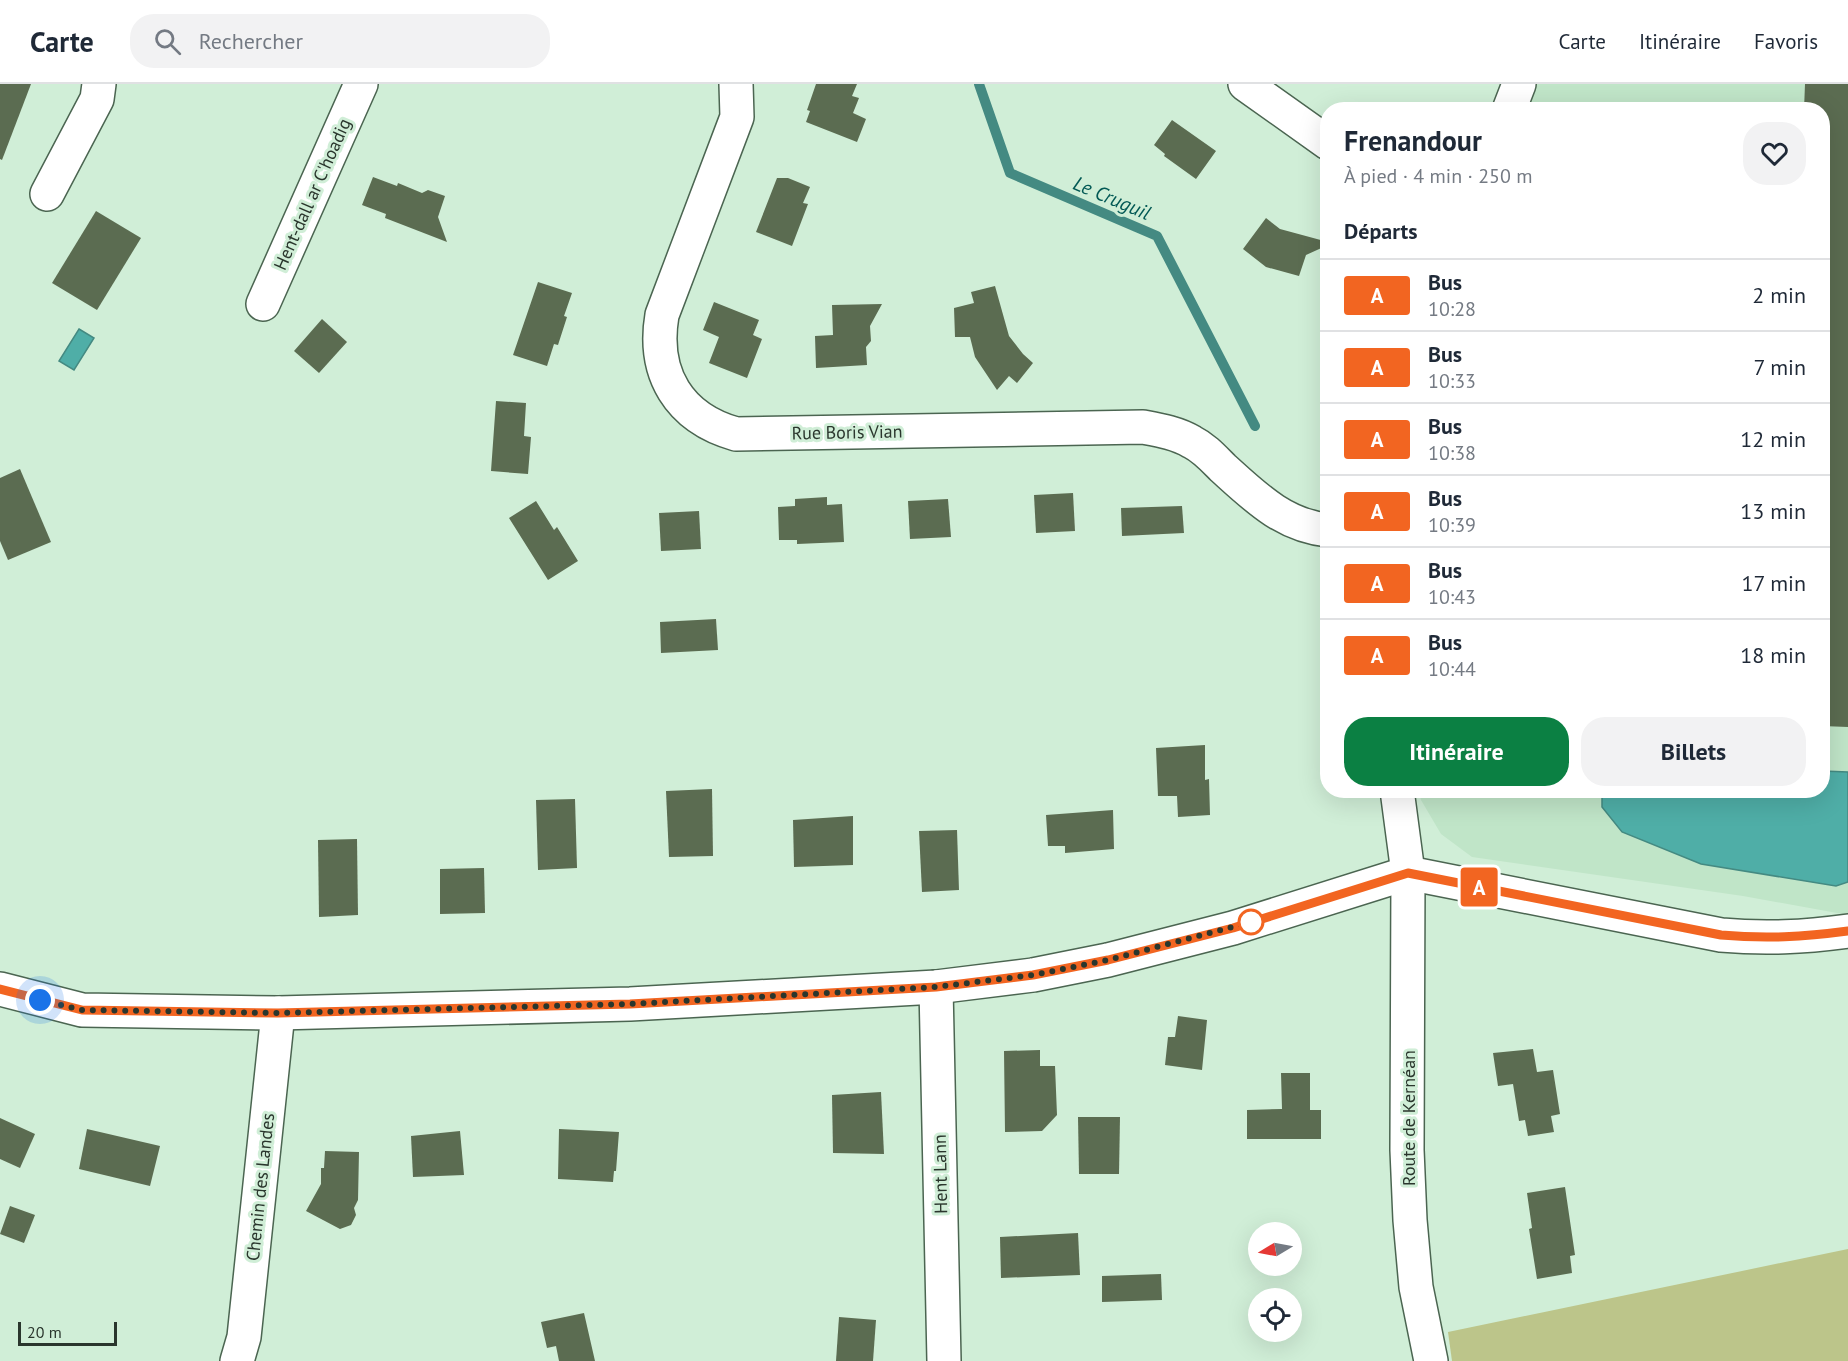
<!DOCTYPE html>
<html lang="fr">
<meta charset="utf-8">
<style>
:root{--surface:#fff;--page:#f2f2f3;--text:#1f2937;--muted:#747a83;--line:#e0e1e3;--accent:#0b8043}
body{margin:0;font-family:"PT Sans",sans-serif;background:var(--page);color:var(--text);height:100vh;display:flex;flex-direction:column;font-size:22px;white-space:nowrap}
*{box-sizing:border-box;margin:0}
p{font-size:20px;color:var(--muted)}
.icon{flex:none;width:33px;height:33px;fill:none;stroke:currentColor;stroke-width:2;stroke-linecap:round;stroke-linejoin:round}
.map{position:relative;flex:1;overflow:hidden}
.drawer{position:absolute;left:1320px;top:18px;width:510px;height:696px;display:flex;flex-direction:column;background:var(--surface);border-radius:24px;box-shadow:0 6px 24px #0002}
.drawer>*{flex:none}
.badge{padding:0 12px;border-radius:4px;font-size:21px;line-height:39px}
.needle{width:39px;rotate:260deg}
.buttons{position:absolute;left:1248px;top:1138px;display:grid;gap:12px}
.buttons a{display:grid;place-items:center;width:54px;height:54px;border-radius:50%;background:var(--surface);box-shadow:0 6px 24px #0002;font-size:30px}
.scale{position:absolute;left:18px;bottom:15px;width:99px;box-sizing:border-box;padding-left:6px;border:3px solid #2a362d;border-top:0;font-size:16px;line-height:21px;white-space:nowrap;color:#2a362d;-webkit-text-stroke:4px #d0eed7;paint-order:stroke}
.you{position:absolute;width:30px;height:30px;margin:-15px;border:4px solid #fff;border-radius:50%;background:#1a73e8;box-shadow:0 0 0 9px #1a73e833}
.map>.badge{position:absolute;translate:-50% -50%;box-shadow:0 0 0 3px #fff}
h2{padding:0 24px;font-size:22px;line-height:54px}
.round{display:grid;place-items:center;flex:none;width:63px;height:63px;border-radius:24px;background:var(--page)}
.summary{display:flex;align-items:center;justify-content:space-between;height:102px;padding:0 24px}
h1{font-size:28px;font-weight:700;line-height:45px}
.primary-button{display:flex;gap:12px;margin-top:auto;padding:12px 24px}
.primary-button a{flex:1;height:69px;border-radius:24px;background:var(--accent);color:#fff;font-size:24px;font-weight:700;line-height:69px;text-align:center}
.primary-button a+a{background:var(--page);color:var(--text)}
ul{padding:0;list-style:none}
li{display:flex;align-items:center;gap:18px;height:72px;padding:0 24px;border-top:2px solid var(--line)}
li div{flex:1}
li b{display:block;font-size:22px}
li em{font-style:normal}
li .badge{min-width:66px;font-weight:700;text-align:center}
header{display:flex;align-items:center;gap:36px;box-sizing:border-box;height:84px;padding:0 30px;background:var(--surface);border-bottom:2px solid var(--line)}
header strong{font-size:28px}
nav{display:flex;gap:33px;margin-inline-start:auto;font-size:21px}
.search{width:420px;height:54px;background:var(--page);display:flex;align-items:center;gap:15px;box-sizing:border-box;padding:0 21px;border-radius:24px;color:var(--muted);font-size:22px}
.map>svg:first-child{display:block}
.built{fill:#c0e5c8}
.green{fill:#bcc58a}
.water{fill:#4faea7;stroke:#448a82;stroke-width:1.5}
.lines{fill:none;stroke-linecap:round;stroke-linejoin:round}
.stream{stroke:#448a82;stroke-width:10}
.building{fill:#5b6c51}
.street-casing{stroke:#4b6551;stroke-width:36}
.street{stroke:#fff;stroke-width:33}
.line-casing{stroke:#fff;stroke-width:14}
.line{stroke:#f26521;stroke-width:9}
.walk{stroke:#2a362d;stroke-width:6;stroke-dasharray:0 10.8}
.stop-dot{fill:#fff;stroke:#f26521;stroke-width:3}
.labels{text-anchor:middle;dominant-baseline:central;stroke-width:6;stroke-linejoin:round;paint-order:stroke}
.street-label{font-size:18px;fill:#2a362d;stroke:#d0eed7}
.water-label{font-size:20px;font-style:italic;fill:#035955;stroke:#d0eed7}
</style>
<header>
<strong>Carte</strong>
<div class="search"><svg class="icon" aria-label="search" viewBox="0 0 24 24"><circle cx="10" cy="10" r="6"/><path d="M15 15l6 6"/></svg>Rechercher</div>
<nav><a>Carte</a><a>Itinéraire</a><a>Favoris</a></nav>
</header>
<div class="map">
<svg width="1848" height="1277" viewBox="0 0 1848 1277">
<rect width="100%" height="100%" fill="#d0eed7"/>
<!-- built -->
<path class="built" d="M1527,0H1848V831L1743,812L1472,773L1441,750L1421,716L1419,707L1822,706V26L1516,25Z"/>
<!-- green -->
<path class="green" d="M1848,1165V1277H1452L1448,1248Z"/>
<!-- water -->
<g class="water">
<path d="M79,245L94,254L74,286L59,277Z"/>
<path d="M1823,687L1848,688V798L1836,802L1701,780L1622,748L1602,723V707L1822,706Z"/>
</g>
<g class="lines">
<!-- stream -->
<path class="stream" d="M979,0L1010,89L1157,152L1255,342"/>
</g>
<!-- building -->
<g class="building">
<path d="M0,0H31L2,76L0,75Z"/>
<path d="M816,0H857L852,12L859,14L853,29L866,35L857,58L806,38L810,27L807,26Z"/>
<path d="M1805,0H1848V643L1822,642V26H1804Z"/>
<path d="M1172,36L1216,67L1196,95L1164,72L1165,70L1154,61Z"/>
<path d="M373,93L397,102L398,99L422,109L428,106L445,112L438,133L447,158L385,134L386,130L362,121Z"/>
<path d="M777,94H788L810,103L803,119L808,120L792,162L756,148Z"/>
<path d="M96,127L141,154L97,226L52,199Z"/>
<path d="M1266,134L1280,145L1328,158V161L1306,171L1299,192L1266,183L1243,165Z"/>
<path d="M538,198L572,209L564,232L567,233L558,261L554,260L547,282L513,271Z"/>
<path d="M995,202L1009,252L1023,270L1033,279L1017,299L1009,292L997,306L975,273L970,253H955L954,224L974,219L971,208Z"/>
<path d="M714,218L759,236L753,251L762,255L747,294L709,279L719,253L703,246Z"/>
<path d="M882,220L870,242L871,257L866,263L867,281L816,284L815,252L833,251L832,221Z"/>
<path d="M322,235L347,258L319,289L294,267Z"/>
<path d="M496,317L526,319L524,352L531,353L528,390L491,387Z"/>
<path d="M20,385L51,458L8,476L0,457V394Z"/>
<path d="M1073,409L1075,447L1036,449L1034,411Z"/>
<path d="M827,413V421L842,420L844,458L797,460V456H779L778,423L795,422V415Z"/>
<path d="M948,415L951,453L910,455L908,417Z"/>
<path d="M536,417L554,446L557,443L578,477L548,496L509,434Z"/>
<path d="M1182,422L1184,449L1122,452L1121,424Z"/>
<path d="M699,427L701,465L661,467L659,429Z"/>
<path d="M716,535L718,566L661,569L660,538Z"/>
<path d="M1205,661V696L1209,695L1210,731L1178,733L1177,712H1158L1156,664Z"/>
<path d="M712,705L713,772L669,773L666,707Z"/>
<path d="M575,715L577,784L538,786L536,716Z"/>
<path d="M1113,726L1114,765L1065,769V762H1048L1046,731Z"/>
<path d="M853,732V781L794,783L793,736Z"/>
<path d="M957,746L959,806L922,808L919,747Z"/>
<path d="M357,755L358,831L319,833L318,756Z"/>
<path d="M484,784L485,829L440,830V785Z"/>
<path d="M1178,932L1207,936L1202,986L1165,981L1168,953H1175Z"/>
<path d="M1533,965L1537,988L1553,986L1560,1030L1551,1032L1554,1048L1528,1052L1525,1036L1519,1037L1513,1000L1498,1002L1493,969Z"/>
<path d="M1040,966V982H1055L1057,1031L1042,1047L1005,1048L1004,967Z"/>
<path d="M1281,989H1310V1026H1321V1055H1247V1026L1282,1025Z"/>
<path d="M881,1008L884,1070L833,1069L832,1011Z"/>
<path d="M1078,1033H1120L1119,1090H1079Z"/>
<path d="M0,1034L35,1050L20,1084L0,1075Z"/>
<path d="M87,1045L160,1062L150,1102L79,1085Z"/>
<path d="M559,1045L619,1048L616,1087H614L613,1098L558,1095Z"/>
<path d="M460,1047L464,1091L413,1093L411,1052Z"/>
<path d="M325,1067L359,1068L358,1116L354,1124L356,1131L351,1141L340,1145L306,1127L321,1100V1084H324Z"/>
<path d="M1565,1103L1575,1171L1570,1172L1572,1189L1537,1195L1529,1145L1532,1144L1527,1109Z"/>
<path d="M10,1122L35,1131L24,1159L0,1150Z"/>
<path d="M1078,1149L1080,1191L1001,1194L1000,1153Z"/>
<path d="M1161,1190L1162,1216L1102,1218V1192Z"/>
<path d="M584,1229L595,1277H559L556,1262L547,1264L541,1238Z"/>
<path d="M839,1233L876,1236L873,1277H836Z"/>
</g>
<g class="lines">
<defs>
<g id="street">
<path d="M736,0L737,33L662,231C652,290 679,334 736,350L1143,343C1159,346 1177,349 1192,358C1204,364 1213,374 1223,384C1255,413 1284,442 1328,446"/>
<path d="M1245,0L1328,59"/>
<path d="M1509,26L1519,0"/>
<path d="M47,110L97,15L99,0"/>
<path d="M263,220L361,0"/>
<path d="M1397,706L1408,789L1407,1066L1410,1136L1416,1203L1431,1277"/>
<path d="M936,903L944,1277"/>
<path d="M0,905L82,926L278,929L630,920L936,903L1033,891L1108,876L1233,844L1408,789L1721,851C1766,855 1803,853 1848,847"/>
<path d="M237,1277L244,1253L278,929"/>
</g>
</defs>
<!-- street casing -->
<use href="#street" class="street-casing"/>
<!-- street -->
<use href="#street" class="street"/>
</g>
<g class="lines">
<defs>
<path id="line" d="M0,905L82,926L278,929L630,920L936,903L1033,891L1108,876L1233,844L1408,789L1721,851C1766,855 1803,853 1848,847"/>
</defs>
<!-- line casing -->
<use href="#line" class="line-casing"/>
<!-- line -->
<use href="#line" class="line"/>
<!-- walk -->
<path class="walk" d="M40,916L82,926L278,929L630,920L936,903L1033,891L1108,876L1255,837L1251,838"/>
</g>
<!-- markers -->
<circle class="stop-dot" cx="1251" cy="838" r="12"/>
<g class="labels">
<!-- street labels -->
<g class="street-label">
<text transform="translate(312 110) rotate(-66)">Hent-dall ar C'hoadig</text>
<text transform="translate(847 348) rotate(-1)">Rue Boris Vian</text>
<text transform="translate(1408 1034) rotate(-90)">Route de Kernéan</text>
<text transform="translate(940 1090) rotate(-91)">Hent Lann</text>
<text transform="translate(260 1103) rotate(-84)">Chemin des Landes</text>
</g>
<!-- water labels -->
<g class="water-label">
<text transform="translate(1112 114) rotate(23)">Le Cruguil</text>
</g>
</g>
</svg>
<div class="buttons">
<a><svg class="needle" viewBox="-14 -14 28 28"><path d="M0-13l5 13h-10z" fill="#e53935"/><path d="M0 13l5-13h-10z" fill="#747a83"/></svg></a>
<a><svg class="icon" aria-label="locate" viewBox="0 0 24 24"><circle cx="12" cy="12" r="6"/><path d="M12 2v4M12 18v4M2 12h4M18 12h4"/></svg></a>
</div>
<div class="scale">20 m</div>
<div class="you" style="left:40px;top:916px"></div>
<b class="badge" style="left:1479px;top:803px;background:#f26521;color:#fff">A</b>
<section class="drawer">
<div class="summary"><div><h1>Frenandour</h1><p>À pied · 4 min · 250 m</p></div><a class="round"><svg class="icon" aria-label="heart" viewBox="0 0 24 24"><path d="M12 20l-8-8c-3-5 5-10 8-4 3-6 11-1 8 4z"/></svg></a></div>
<h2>Départs</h2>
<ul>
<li><span class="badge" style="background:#f26521;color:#fff">A</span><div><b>Bus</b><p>10:28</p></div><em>2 min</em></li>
<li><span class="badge" style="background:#f26521;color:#fff">A</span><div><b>Bus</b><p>10:33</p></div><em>7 min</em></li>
<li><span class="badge" style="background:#f26521;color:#fff">A</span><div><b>Bus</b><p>10:38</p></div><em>12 min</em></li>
<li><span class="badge" style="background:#f26521;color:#fff">A</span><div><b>Bus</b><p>10:39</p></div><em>13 min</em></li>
<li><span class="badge" style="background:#f26521;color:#fff">A</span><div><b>Bus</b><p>10:43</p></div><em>17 min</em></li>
<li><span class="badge" style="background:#f26521;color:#fff">A</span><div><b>Bus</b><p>10:44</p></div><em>18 min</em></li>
</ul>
<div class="primary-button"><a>Itinéraire</a><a>Billets</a></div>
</section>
</div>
